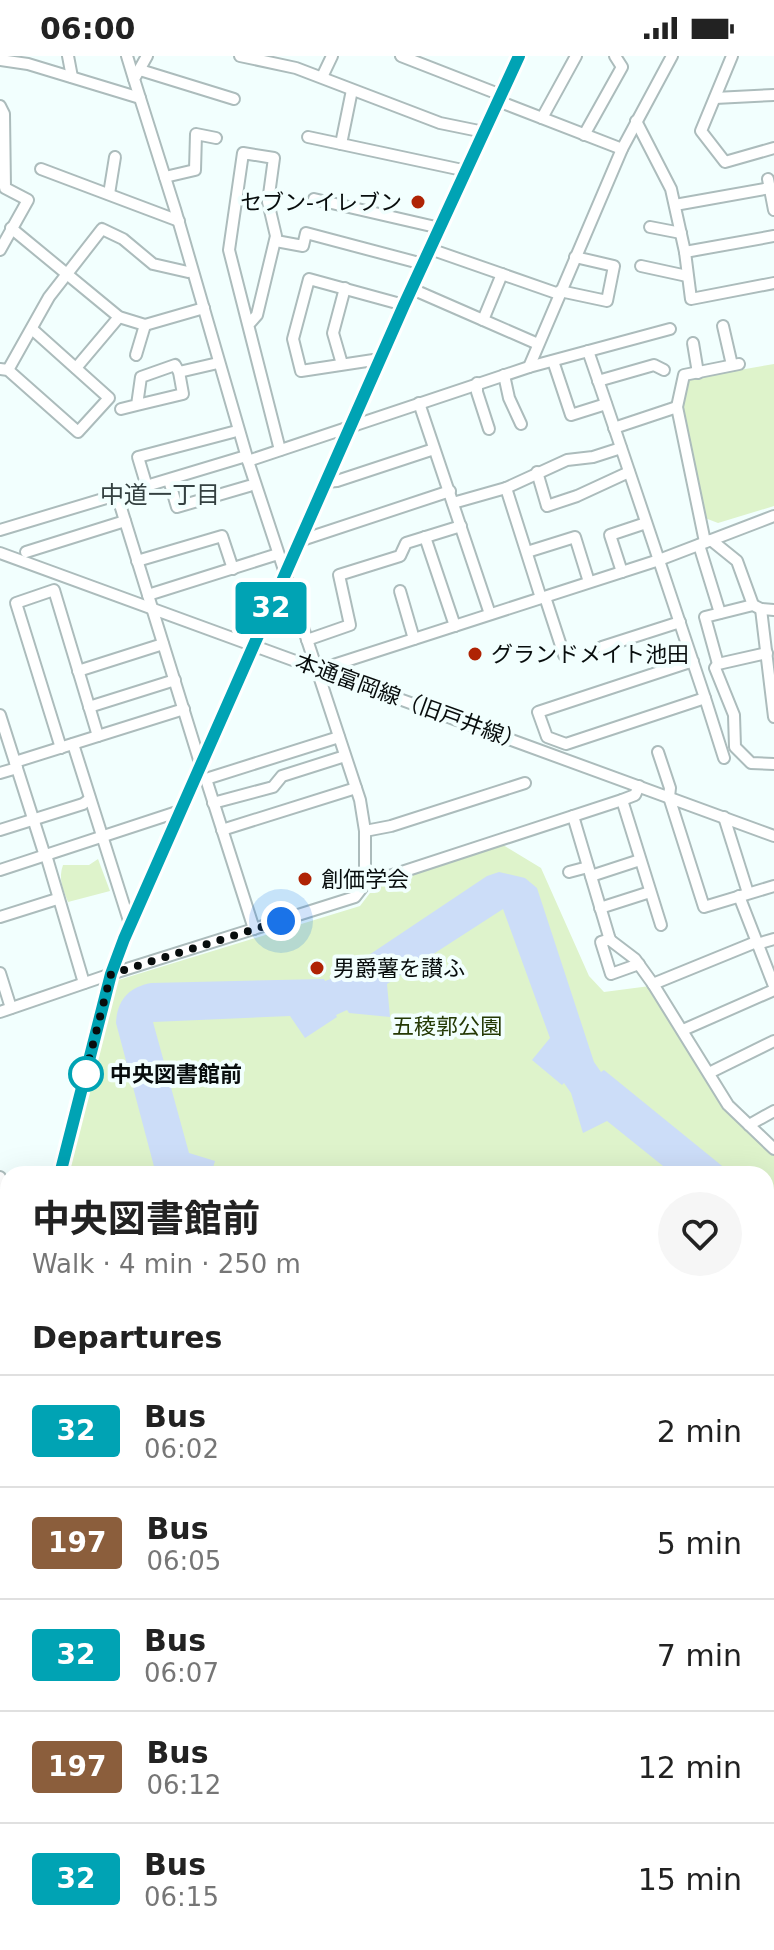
<!DOCTYPE html>
<meta charset="utf-8">
<style>
:root{--surface:#fff;--page:#f6f6f6;--text:#222;--muted:#767676;--line:#e0e0e0}
body{margin:0;font-family:"DejaVu Sans","Noto Sans JP",sans-serif;background:var(--page);color:var(--text);height:100vh;display:flex;flex-direction:column;font-size:30px;white-space:nowrap}
*{box-sizing:border-box;margin:0}
p{font-size:26px;color:var(--muted)}
.icon{flex:none;width:44px;height:44px;fill:none;stroke:currentColor;stroke-width:2;stroke-linecap:round;stroke-linejoin:round}
.map{position:relative;flex:1;overflow:hidden}
.sheet{position:absolute;left:0px;top:1110px;width:774px;height:784px;display:flex;flex-direction:column;background:var(--surface);border-radius:24px 24px 0 0;box-shadow:0 8px 32px #0002}
.sheet>*{flex:none}
.badge{padding:0 16px;border-radius:6px;font-size:28px;line-height:52px}
.you{position:absolute;width:40px;height:40px;margin:-20px;border:6px solid #fff;border-radius:50%;background:#1a73e8;box-shadow:0 0 0 12px #1a73e833}
.map>.badge{position:absolute;translate:-50% -50%;box-shadow:0 0 0 4px #fff}
h2{padding:0 32px;font-size:30px;line-height:72px}
.round{display:grid;place-items:center;flex:none;width:84px;height:84px;border-radius:42px;background:var(--page)}
.overview{display:flex;align-items:center;justify-content:space-between;height:136px;padding:0 32px}
h1{font-size:38px;font-weight:700;line-height:60px}
ul{padding:0;list-style:none}
li{display:flex;align-items:center;gap:24px;height:112px;padding:0 32px;border-top:2px solid var(--line)}
li div{flex:1}
li b{display:block;font-size:30px}
li em{font-style:normal}
li .badge{min-width:88px;font-weight:700;text-align:center}
.status{display:flex;justify-content:space-between;align-items:center;height:56px;padding:0 40px;background:var(--surface);direction:ltr}
.status svg{height:22px;fill:currentColor}
.map>svg:first-child{display:block}
.built{fill:#e0faf9}
.green{fill:#def3cb}
.water{fill:#ccddf8}
.lines{fill:none;stroke-linecap:round;stroke-linejoin:round}
.minor-casing{stroke:#acbcbc;stroke-width:14}
.major-casing{stroke:#acbcbc;stroke-width:18}
.minor{stroke:#fff;stroke-width:10}
.major{stroke:#fff;stroke-width:14}
.line-casing{stroke:#fff;stroke-width:18}
.line{stroke:#00a3b4;stroke-width:12}
.walk{stroke:#080d0d;stroke-width:8;stroke-dasharray:0 14.4}
.poi-dot{fill:#af2304;stroke:#f2fffe;stroke-width:3}
.stop-dot{fill:#fff;stroke:#00a3b4;stroke-width:4}
.labels{text-anchor:middle;dominant-baseline:central;stroke-width:8;stroke-linejoin:round;paint-order:stroke}
.poi-label{font-size:22px;fill:#080d0d;stroke:#f2fffe;text-anchor:start}
.street-label{font-size:22px;fill:#080d0d;stroke:#f2fffe}
.park-label{font-size:22px;fill:#243905;stroke:#f2fffe}
.stop-label{font-size:22px;font-weight:bold;fill:#080d0d;stroke:#f2fffe;text-anchor:start}
.neighbourhood-label{font-size:24px;fill:#344141;stroke:#f2fffe}
</style>
<div class="status"><b>06:00</b><svg viewBox="0 0 49 12"><path d="M0 12V9h3v3zM5 12V6h3v6zM10 12V3h3v9zM15 12V0h3v12zM26 1h20v11H26zM47 4h2v5h-2z"/></svg></div>
<div class="map">
<svg width="774" height="1894" viewBox="0 0 774 1894">
<rect width="100%" height="100%" fill="#f2fffe"/>
<!-- built -->
<g class="built">
<path d="M774,1304V1452L766,1444V1308Z"/>
<path d="M774,1727V1815L766,1801V1752L773,1748L766,1729Z"/>
</g>
<!-- green -->
<g class="green">
<path d="M774,308V450L718,467L705,462L681,347L688,323Z"/>
<path d="M503,789L541,812L589,920L604,936L650,930L726,1052L774,1098V1195L766,1205V1118H68L115,925L360,850L376,829Z"/>
<path d="M98,803L110,835L68,846C63,833 58,823 63,809H89Z"/>
</g>
<!-- water -->
<path class="water" d="M499,816L525,822L537,832L594,1006L601,1016L604,1014L732,1118H673L607,1065L583,1077L571,1037L564,1027L562,1029L532,1004L550,982L503,853L387,928L390,961L349,957L347,954L336,959L337,961L305,982L290,960L153,966L189,1097L215,1105L211,1118H156L116,967C117,944 129,931 151,927L324,923L325,925L336,921L487,820Z"/>
<g class="lines">
<defs>
<g id="minor">
<path d="M68,0L72,21"/>
<path d="M127,0L134,23"/>
<path d="M240,0L296,12L440,67L484,76"/>
<path d="M401,0L501,39"/>
<path d="M732,0L701,75L725,106L774,92"/>
<path d="M0,4L28,8L140,42"/>
<path d="M140,14L234,43"/>
<path d="M322,21L332,0"/>
<path d="M352,34L341,88L467,115"/>
<path d="M715,42L774,39"/>
<path d="M498,45L622,93"/>
<path d="M0,50L4,58L5,132L28,144L0,194"/>
<path d="M542,62L576,0"/>
<path d="M636,65L671,133L685,196L691,243L774,227"/>
<path d="M584,79L622,11L615,0"/>
<path d="M308,81L341,88"/>
<path d="M41,113L179,165"/>
<path d="M165,121L195,114L196,78L216,82"/>
<path d="M768,123L774,154"/>
<path d="M109,138L115,101"/>
<path d="M314,143L440,172"/>
<path d="M675,149L770,132"/>
<path d="M650,171L681,177"/>
<path d="M11,172L119,261L145,269L204,252"/>
<path d="M276,185L303,190L306,177L423,208"/>
<path d="M430,193L559,238"/>
<path d="M685,196L774,180"/>
<path d="M641,210L687,220"/>
<path d="M412,233L483,264L502,218"/>
<path d="M560,235L607,245L614,210L575,201"/>
<path d="M483,264L538,288"/>
<path d="M249,268L257,259L276,180L268,146L274,102L243,97L229,194L280,394"/>
<path d="M723,270L732,309"/>
<path d="M693,287L698,317"/>
<path d="M588,295C628,410 666,526 705,642L566,688L547,681L538,656L693,605"/>
<path d="M136,299L145,269"/>
<path d="M380,303L301,315L293,283L309,223L404,249"/>
<path d="M553,305L571,359L606,348"/>
<path d="M342,308L333,277L345,232"/>
<path d="M529,311L622,93L672,0"/>
<path d="M76,312L119,261"/>
<path d="M0,313L8,314L78,376L109,342L32,273"/>
<path d="M8,314L49,241L102,173L123,183L153,208L188,216"/>
<path d="M179,316L218,307"/>
<path d="M504,319L509,342L521,368"/>
<path d="M598,325L654,309L664,314"/>
<path d="M477,327V336L489,373"/>
<path d="M419,347L490,558"/>
<path d="M121,353L137,349L141,321L175,309L179,316L183,338L137,349"/>
<path d="M614,372L677,351"/>
<path d="M248,405L529,311L670,273"/>
<path d="M537,416L547,450L577,440L629,416"/>
<path d="M169,424L177,451L249,430"/>
<path d="M326,426L337,425L434,393"/>
<path d="M147,431L138,401L233,376"/>
<path d="M506,432L541,542"/>
<path d="M117,439L201,710"/>
<path d="M453,447L506,432L567,404L593,401L621,392"/>
<path d="M0,474L246,400"/>
<path d="M425,481L455,570"/>
<path d="M302,484L450,435"/>
<path d="M711,484L737,505L753,549"/>
<path d="M705,486L677,351L684,319L739,308"/>
<path d="M699,489L720,557"/>
<path d="M26,496L125,465"/>
<path d="M527,496L575,481L589,526"/>
<path d="M0,497L774,780"/>
<path d="M137,505L222,480L233,513"/>
<path d="M622,516L610,479L646,467"/>
<path d="M400,535L414,583"/>
<path d="M148,539L278,498"/>
<path d="M545,541L564,599"/>
<path d="M761,553L774,661"/>
<path d="M307,584L350,569L339,519L400,500L406,487L461,470"/>
<path d="M602,591L680,566"/>
<path d="M767,597L718,608L715,612L734,659L735,691L751,707L774,708"/>
<path d="M718,608L705,561L753,549L761,553L774,554"/>
<path d="M318,614L659,504L774,460"/>
<path d="M78,615L163,588"/>
<path d="M705,642L724,702"/>
<path d="M89,651L175,624"/>
<path d="M0,659L45,800"/>
<path d="M73,688L130,868"/>
<path d="M61,692L16,547L54,534L98,680"/>
<path d="M658,696L670,732L669,741L704,851L774,830"/>
<path d="M15,706L184,653"/>
<path d="M0,717L17,712"/>
<path d="M197,718L206,723L254,873"/>
<path d="M206,723L339,681"/>
<path d="M622,744L661,869"/>
<path d="M213,747L273,731L282,720L345,700"/>
<path d="M573,760L610,884L635,903L653,928L728,1049L774,1093"/>
<path d="M724,761L748,837"/>
<path d="M0,774L83,748L90,743"/>
<path d="M222,774L356,732"/>
<path d="M365,775L391,770L525,727"/>
<path d="M46,799L84,927"/>
<path d="M0,814L180,755"/>
<path d="M569,816L588,811"/>
<path d="M591,820L640,804"/>
<path d="M365,828L622,744L635,739L639,730"/>
<path d="M739,840L774,930"/>
<path d="M600,852L650,836"/>
<path d="M0,861L54,844"/>
<path d="M610,883L601,886L611,918L639,908"/>
<path d="M757,888L774,883"/>
<path d="M0,917L11,952"/>
<path d="M653,928L756,886"/>
<path d="M0,956L111,918L355,841L365,828V775L360,744L248,405L175,153L134,23L147,0"/>
<path d="M683,974L774,934"/>
<path d="M709,1017L774,985"/>
<path d="M749,1069L774,1055"/>
<path d="M60,1118L111,918L124,883L404,249L519,0"/>
<path d="M0,1121L8,1143"/>
<path d="M0,1187L8,1185"/>
<path d="M766,1212L774,1219"/>
<path d="M0,1228L8,1231"/>
<path d="M766,1276L774,1282"/>
<path d="M766,1303L774,1299"/>
<path d="M0,1319L8,1317"/>
<path d="M0,1364L8,1332"/>
<path d="M0,1391L8,1394"/>
<path d="M766,1450L774,1457"/>
<path d="M766,1483L774,1482"/>
<path d="M0,1562L8,1529"/>
<path d="M766,1579L774,1576"/>
<path d="M0,1582L8,1581"/>
<path d="M766,1646L774,1643"/>
<path d="M0,1675H8"/>
<path d="M0,1719L8,1741"/>
<path d="M766,1719L774,1717"/>
<path d="M766,1813L774,1829"/>
<path d="M0,1829L8,1827"/>
<path d="M310,1886L312,1894"/>
<path d="M385,1886L388,1894"/>
<path d="M443,1886L446,1894"/>
<path d="M501,1886L504,1894"/>
<path d="M535,1886L539,1894"/>
<path d="M601,1886L605,1894"/>
<path d="M671,1886L675,1894"/>
<path d="M735,1886L740,1894"/>
<path d="M33,1894L39,1886"/>
<path d="M191,1894L218,1886"/>
<path d="M407,1894L434,1886"/>
<path d="M573,1894L588,1886"/>
</g>
<path id="major" d="M60,1886L63,1894"/>
</defs>
<!-- minor casing -->
<use href="#minor" class="minor-casing"/>
<!-- major casing -->
<use href="#major" class="major-casing"/>
<!-- minor -->
<use href="#minor" class="minor"/>
<!-- major -->
<use href="#major" class="major"/>
</g>
<g class="lines">
<defs>
<path id="line" d="M60,1118L111,918L124,883L404,249L519,0"/>
</defs>
<!-- line casing -->
<use href="#line" class="line-casing"/>
<!-- line -->
<use href="#line" class="line"/>
<!-- walk -->
<path class="walk" d="M86,1018L82,1031L111,918L281,865"/>
</g>
<!-- markers -->
<g class="poi-dot">
<circle cx="418" cy="146" r="8"/>
<circle cx="475" cy="598" r="8"/>
<circle cx="305" cy="823" r="8"/>
<circle cx="317" cy="912" r="8"/>
</g>
<circle class="stop-dot" cx="86" cy="1018" r="16"/>
<g class="labels">
<!-- poi labels -->
<g class="poi-label">
<text x="402" y="146" text-anchor="end">セブン-イレブン</text>
<text x="491" y="598">グランドメイト池田</text>
<text x="321" y="823">創価学会</text>
<text x="333" y="912">男爵薯を讃ふ</text>
</g>
<!-- street labels -->
<g class="street-label">
<text transform="translate(410 646) rotate(20)">本通富岡線（旧戸井線）</text>
</g>
<!-- park labels -->
<g class="park-label">
<text x="447" y="970">五稜郭公園</text>
</g>
<!-- stop labels -->
<g class="stop-label">
<text x="110" y="1018">中央図書館前</text>
</g>
<!-- neighbourhood labels -->
<g class="neighbourhood-label">
<text x="160" y="439">中道一丁目</text>
</g>
</g>
</svg>
<div class="you" style="left:281px;top:865px"></div>
<b class="badge" style="left:271px;top:552px;background:#00a3b4;color:#fff">32</b>
<section class="sheet">
<div class="overview"><div><h1>中央図書館前</h1><p>Walk · 4 min · 250 m</p></div><a class="round"><svg class="icon" aria-label="heart" viewBox="0 0 24 24"><path d="M12 20l-8-8c-3-5 5-10 8-4 3-6 11-1 8 4z"/></svg></a></div>
<h2>Departures</h2>
<ul>
<li><span class="badge" style="background:#00a3b4;color:#fff">32</span><div><b>Bus</b><p>06:02</p></div><em>2 min</em></li>
<li><span class="badge" style="background:#8b5e3c;color:#fff">197</span><div><b>Bus</b><p>06:05</p></div><em>5 min</em></li>
<li><span class="badge" style="background:#00a3b4;color:#fff">32</span><div><b>Bus</b><p>06:07</p></div><em>7 min</em></li>
<li><span class="badge" style="background:#8b5e3c;color:#fff">197</span><div><b>Bus</b><p>06:12</p></div><em>12 min</em></li>
<li><span class="badge" style="background:#00a3b4;color:#fff">32</span><div><b>Bus</b><p>06:15</p></div><em>15 min</em></li>
</ul>
</section>
</div>
